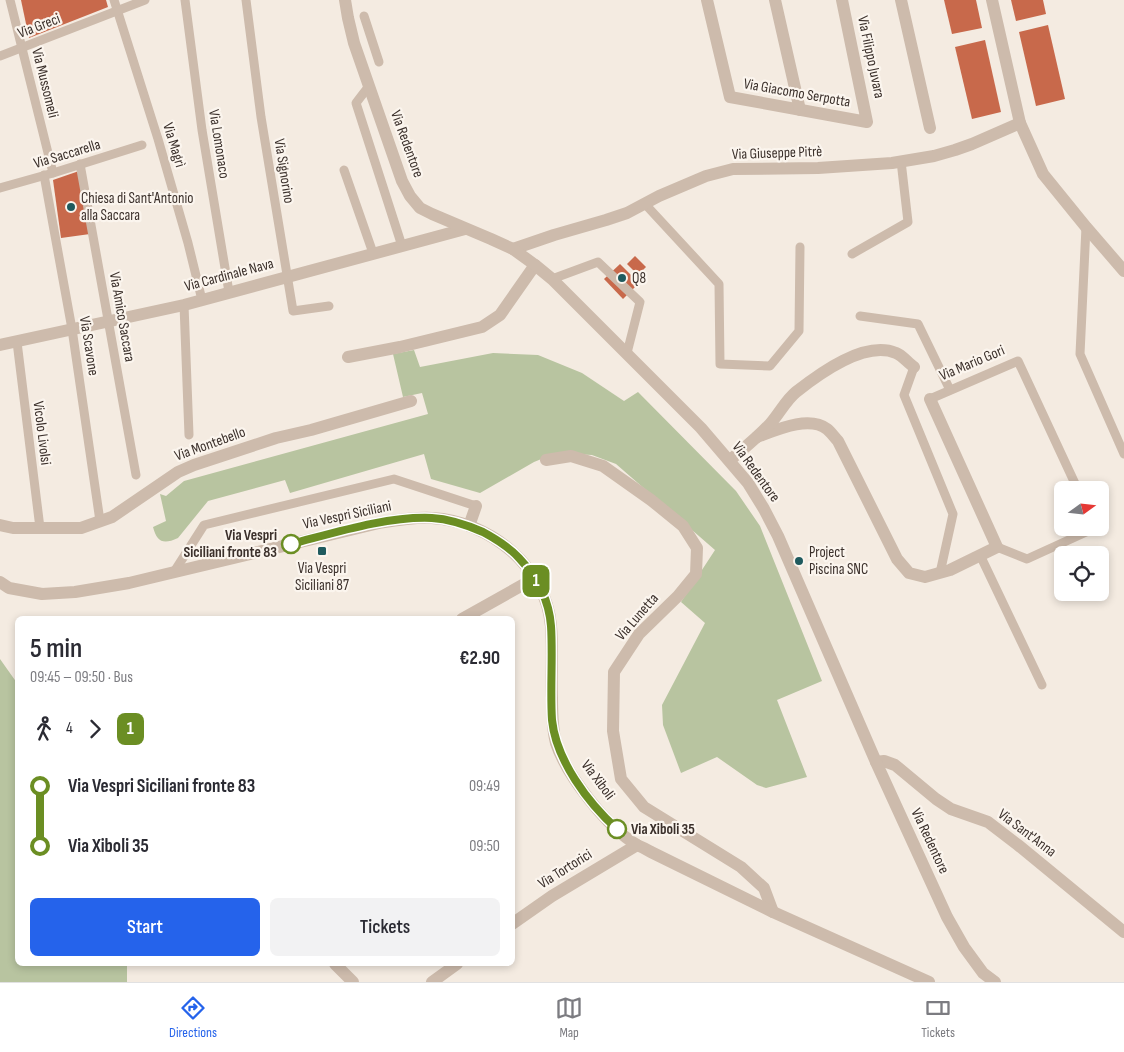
<!DOCTYPE html>
<meta charset="utf-8">
<style>
:root{--surface:#fff;--page:#f2f2f3;--text:#2b2b33;--muted:#7c7c81;--line:#e1e1e2;--accent:#2563eb}
body{margin:0;font-family:"Sofia Sans Condensed",sans-serif;background:var(--page);color:var(--text);height:100vh;display:flex;flex-direction:column;font-size:19px;white-space:nowrap}
*{box-sizing:border-box;margin:0}
p{font-size:16px;color:var(--muted)}
.icon{flex:none;width:28px;height:28px;fill:none;stroke:currentColor;stroke-width:2;stroke-linecap:round;stroke-linejoin:round}
.map{position:relative;flex:1;overflow:hidden}
.drawer{position:absolute;left:15px;top:616px;width:500px;height:350px;display:flex;flex-direction:column;background:var(--surface);border-radius:8px;box-shadow:0 2px 8px #0003}
.drawer>*{flex:none}
.badge{padding:0 10px;border-radius:8px;font-size:18px;line-height:32px}
.needle{width:32px;rotate:75deg}
.fabs{position:absolute;left:1054px;top:481px;display:grid;gap:10px}
.fabs a{display:grid;place-items:center;width:55px;height:55px;border-radius:8px;background:var(--surface);box-shadow:0 2px 8px #0003;font-size:25px}
.map>.badge{position:absolute;translate:-50% -50%;box-shadow:0 0 0 2px #fff}
.legs{display:flex;align-items:center;gap:8px;height:55px;padding:0 15px;font-size:16px}
.legs p{margin-inline-start:auto}
.head{display:flex;align-items:center;justify-content:space-between;height:85px;padding:0 15px}
h1{font-size:28px;font-weight:600;line-height:38px}
.action{display:flex;gap:10px;margin-top:auto;padding:10px 15px}
.action a{flex:1;height:58px;border-radius:8px;background:var(--accent);color:#fff;font-size:20px;font-weight:600;line-height:58px;text-align:center}
.action a+a{background:var(--page);color:var(--text)}
ul{padding:0 15px;list-style:none}
li{display:flex;align-items:center;gap:18px;height:60px;font-size:19px}
li i{display:grid;place-items:center;width:8px;height:100%;margin:0 6px;background:currentColor}
li i::after{content:'';width:12px;height:12px;margin:-6px;border:4px solid;border-radius:50%;background:var(--surface)}
li p{margin-inline-start:auto}
li:first-child i{background:linear-gradient(#0000 50%,currentColor 0)}
li:last-child i{background:linear-gradient(currentColor 50%,#0000 0)}
.tab-bar{display:flex;justify-content:space-around;align-items:center;height:70px;border-top:1px solid var(--line);background:var(--surface);font-size:14px;color:var(--muted)}
.tab-bar a{display:grid;justify-items:center;gap:2px}
.tab-bar .selected{color:var(--accent)}
.map>svg:first-child{display:block}
.green{fill:#b8c4a0}
.building{fill:#c8694b}
.lines{fill:none;stroke-linecap:round;stroke-linejoin:round}
.service{stroke:#cdbbac;stroke-width:9}
.minor{stroke:#cdbbac;stroke-width:12}
.tertiary{stroke:#cdbbac;stroke-width:12}
.line-1-casing{stroke:#fff;stroke-width:11}
.line-1{stroke:#6b8e23;stroke-width:8}
.poi-dot{fill:#1f5a5e;stroke:#fbf5ee;stroke-width:2}
.stop-1-dot{fill:#fff;stroke:#6b8e23;stroke-width:2.5}
.labels{text-anchor:middle;dominant-baseline:central;stroke-width:4.5;stroke-linejoin:round;paint-order:stroke}
.street-label{font-size:15px;fill:#3b302b;stroke:#fbf5ee}
.poi-label{font-size:15px;fill:#3b302b;stroke:#fbf5ee;text-anchor:start}
.stop-label{font-size:15px;font-weight:bold;fill:#3b302b;stroke:#fbf5ee;text-anchor:end}
</style>
<div class="map">
<svg width="1124" height="982" viewBox="0 0 1124 982">
<rect width="100%" height="100%" fill="#f4ebe1"/>
<!-- green -->
<g class="green">
<path d="M414,350L420,367L493,353L538,355L582,373L624,401L638,392L736,491L760,526L822,681L777,700L807,777L766,788L757,785L717,757L681,773L663,725L662,705L705,623L681,602L715,550L616,464L592,455L556,453L534,462L480,493L431,479L424,454L290,493L285,480L208,501L178,538C163,545 157,542 153,527L166,521L160,494L166,496L184,481L428,414L422,393L403,397L393,354Z"/>
<path d="M0,659L17,683L18,964H127V982H0Z"/>
</g>
<!-- building -->
<g class="building">
<path d="M21,0H106L108,7L29,38Z"/>
<path d="M944,0H976L982,28L952,34Z"/>
<path d="M1011,0H1043L1046,14L1016,21Z"/>
<path d="M1048,25L1065,99L1036,106L1019,32Z"/>
<path d="M985,40L1001,112L972,119L955,47Z"/>
<path d="M79,171L90,234L61,238L53,180Z"/>
<path d="M635,256L646,267L638,275L627,264Z"/>
<path d="M620,264L639,283L623,299L604,279Z"/>
</g>
<g class="lines">
<!-- service -->
<g class="service">
<path d="M10,0L53,173"/>
<path d="M114,0L158,139L188,243L202,300"/>
<path d="M185,0L202,130L229,292"/>
<path d="M246,0L261,117L293,311L329,306"/>
<path d="M364,16L379,62"/>
<path d="M0,56L145,0"/>
<path d="M369,86L356,103L402,246"/>
<path d="M80,164L136,475"/>
<path d="M344,170L373,253"/>
<path d="M44,175L72,329L100,521"/>
<path d="M0,188L53,173L142,145"/>
<path d="M645,204L719,284L720,364L770,366L799,331L800,247"/>
<path d="M1086,227L1080,354L1124,454"/>
<path d="M852,254L908,222L901,161"/>
<path d="M552,279L598,262L640,302L627,353"/>
<path d="M184,305L189,435"/>
<path d="M860,316L918,324L950,390"/>
<path d="M17,342L40,528"/>
<path d="M914,367L904,395L953,514L940,573"/>
<path d="M930,399L1018,361L1078,490"/>
<path d="M997,547L1027,559L1095,528"/>
<path d="M980,555L1042,685"/>
<path d="M174,572L204,525L394,479L476,506"/>
</g>
<!-- minor -->
<g class="minor">
<path d="M707,0L730,97L867,122L842,0"/>
<path d="M775,0L800,110"/>
<path d="M901,0L930,128"/>
<path d="M992,0L1020,123L1043,174L1086,227L1124,271"/>
<path d="M513,249L554,235L606,220L627,213L659,196L706,176L733,169L818,168L892,163L934,156L955,150L972,144L1020,123"/>
<path d="M0,345L184,305L465,229"/>
<path d="M348,357L400,347L482,327L500,315L535,265"/>
<path d="M757,437C776,430 809,415 827,429C831,432 834,437 838,441L897,559L909,573L925,577L950,570L997,547L930,399"/>
<path d="M546,460L571,456L603,466L651,500L683,526L697,548L696,574L678,596L639,634L614,672L613,731L621,779L644,807L741,867L764,888L773,912"/>
<path d="M730,460C743,449 757,438 770,424C779,414 786,400 796,392C820,373 865,340 896,353C902,355 908,363 914,367"/>
<path d="M0,525L13,528H81L112,517L178,472L194,465L276,438L311,430L411,401"/>
<path d="M469,526L476,506"/>
<path d="M462,619L535,578"/>
<path d="M876,762L884,761L895,765L936,799L951,809L988,822L1018,845L1124,932"/>
<path d="M512,924L552,896L637,845"/>
<path d="M335,964L353,982"/>
<path d="M432,982L457,964"/>
</g>
<!-- tertiary -->
<g class="tertiary">
<path d="M345,0L348,18L354,43L402,181L410,196L420,208L432,214L491,239L513,249L535,265L552,279L701,428L748,483L764,509L778,536L876,762L947,917L964,947L983,973L995,982"/>
<path d="M0,582L9,588L42,594L75,592L129,583L379,523C397,520 414,517 432,518C490,521 546,567 551,626C553,649 551,674 552,698C552,713 552,728 556,743C567,776 607,827 637,845C642,847 646,849 651,852L773,912L929,982"/>
</g>
</g>
<g class="lines">
<defs>
<path id="line-1" d="M291,544C334,533 387,516 432,518C450,519 467,525 483,532C496,539 509,547 519,558C537,577 549,600 551,626C553,657 550,689 552,720C556,760 588,803 617,829"/>
</defs>
<!-- line-1 casing -->
<use href="#line-1" class="line-1-casing"/>
<!-- line-1 -->
<use href="#line-1" class="line-1"/>
</g>
<!-- markers -->
<g class="poi-dot">
<circle cx="71" cy="207" r="5"/>
<circle cx="622" cy="278" r="5"/>
<rect x="317" y="546" width="10" height="10" rx="2.5"/>
<circle cx="799" cy="561" r="5"/>
</g>
<g class="stop-1-dot">
<circle cx="291" cy="544" r="9"/>
<circle cx="617" cy="829" r="9"/>
</g>
<g class="labels">
<!-- street labels -->
<g class="street-label">
<text transform="translate(39 26) rotate(-21)">Via Greci</text>
<text transform="translate(871 57) rotate(78)">Via Filippo Juvara</text>
<text transform="translate(45 83) rotate(76)">Via Mussomeli</text>
<text transform="translate(797 93) rotate(10)">Via Giacomo Serpotta</text>
<text transform="translate(219 144) rotate(81)">Via Lomonaco</text>
<text transform="translate(407 144) rotate(70)">Via Redentore</text>
<text transform="translate(174 145) rotate(73)">Via Magrì</text>
<text transform="translate(777 153) rotate(-2)">Via Giuseppe Pitrè</text>
<text transform="translate(67 154) rotate(-17)">Via Saccarella</text>
<text transform="translate(284 171) rotate(81)">Via Signorino</text>
<text transform="translate(229 275) rotate(-15)">Via Cardinale Nava</text>
<text transform="translate(122 317) rotate(80)">Via Amico Saccara</text>
<text transform="translate(89 346) rotate(81)">Via Scavone</text>
<text transform="translate(972 363) rotate(-23)">Via Mario Gori</text>
<text transform="translate(42 433) rotate(83)">Vicolo Livolsi</text>
<text transform="translate(210 444) rotate(-20)">Via Montebello</text>
<text transform="translate(756 472) rotate(54)">Via Redentore</text>
<text transform="translate(347 515) rotate(-12)">Via Vespri Siciliani</text>
<text transform="translate(637 617) rotate(-49)">Via Lunetta</text>
<text transform="translate(598 780) rotate(53)">Via Xiboli</text>
<text transform="translate(1027 833) rotate(37)">Via Sant'Anna</text>
<text transform="translate(930 841) rotate(65)">Via Redentore</text>
<text transform="translate(565 869) rotate(-32)">Via Tortorici</text>
</g>
<!-- poi labels -->
<g class="poi-label">
<text x="81" y="198">Chiesa di Sant'Antonio<tspan x="81" dy="17">alla Saccara</tspan></text>
<text x="632" y="278">Q8</text>
<text x="809" y="552">Project<tspan x="809" dy="17">Piscina SNC</tspan></text>
<text x="322" y="568" text-anchor="middle">Via Vespri<tspan x="322" dy="17">Siciliani 87</tspan></text>
</g>
<!-- stop labels -->
<g class="stop-label">
<text x="277" y="535">Via Vespri<tspan x="277" dy="17">Siciliani fronte 83</tspan></text>
<text x="631" y="829" text-anchor="start">Via Xiboli 35</text>
</g>
</g>
</svg>
<div class="fabs">
<a><svg class="needle" viewBox="-14 -14 28 28"><path d="M0-13l5 13h-10z" fill="#e53935"/><path d="M0 13l5-13h-10z" fill="#7c7c81"/></svg></a>
<a><svg class="icon" aria-label="locate" viewBox="0 0 24 24"><circle cx="12" cy="12" r="6"/><path d="M12 2v4M12 18v4M2 12h4M18 12h4"/></svg></a>
</div>
<b class="badge" style="left:536px;top:581px;background:#6b8e23;color:#fff">1</b>
<section class="drawer">
<div class="head"><div><h1>5 min</h1><p>09:45 – 09:50 · Bus</p></div><b>€2.90</b></div>
<div class="legs"><svg class="icon" aria-label="walk" viewBox="0 0 24 24"><circle cx="13" cy="4" r="2"/><path d="M13 8l-2 6 4 7M11 14l-3 7M7 12l3-4h3l4 4"/></svg>4<svg class="icon" aria-label="forward" viewBox="0 0 24 24"><path d="M9 5l7 7-7 7"/></svg><b class="badge" style="background:#6b8e23;color:#fff">1</b></div>
<ul>
<li><i style="color:#6b8e23"></i><b>Via Vespri Siciliani fronte 83</b><p>09:49</p></li>
<li><i style="color:#6b8e23"></i><b>Via Xiboli 35</b><p>09:50</p></li>
</ul>
<div class="action"><a>Start</a><a>Tickets</a></div>
</section>
</div>
<nav class="tab-bar">
<a class="selected"><svg class="icon" aria-label="directions" viewBox="0 0 24 24"><path d="M12 3l9 9-9 9-9-9zM9 14v-3h6M13 9l2 2-2 2"/></svg>Directions</a>
<a><svg class="icon" aria-label="map" viewBox="0 0 24 24"><path d="M3 6l6-2 6 2 6-2v14l-6 2-6-2-6 2zM9 4v14M15 6v14"/></svg>Map</a>
<a><svg class="icon" aria-label="tickets" viewBox="0 0 24 24"><path d="M3 7h18v10H3zM15 7v10"/></svg>Tickets</a>
</nav>
